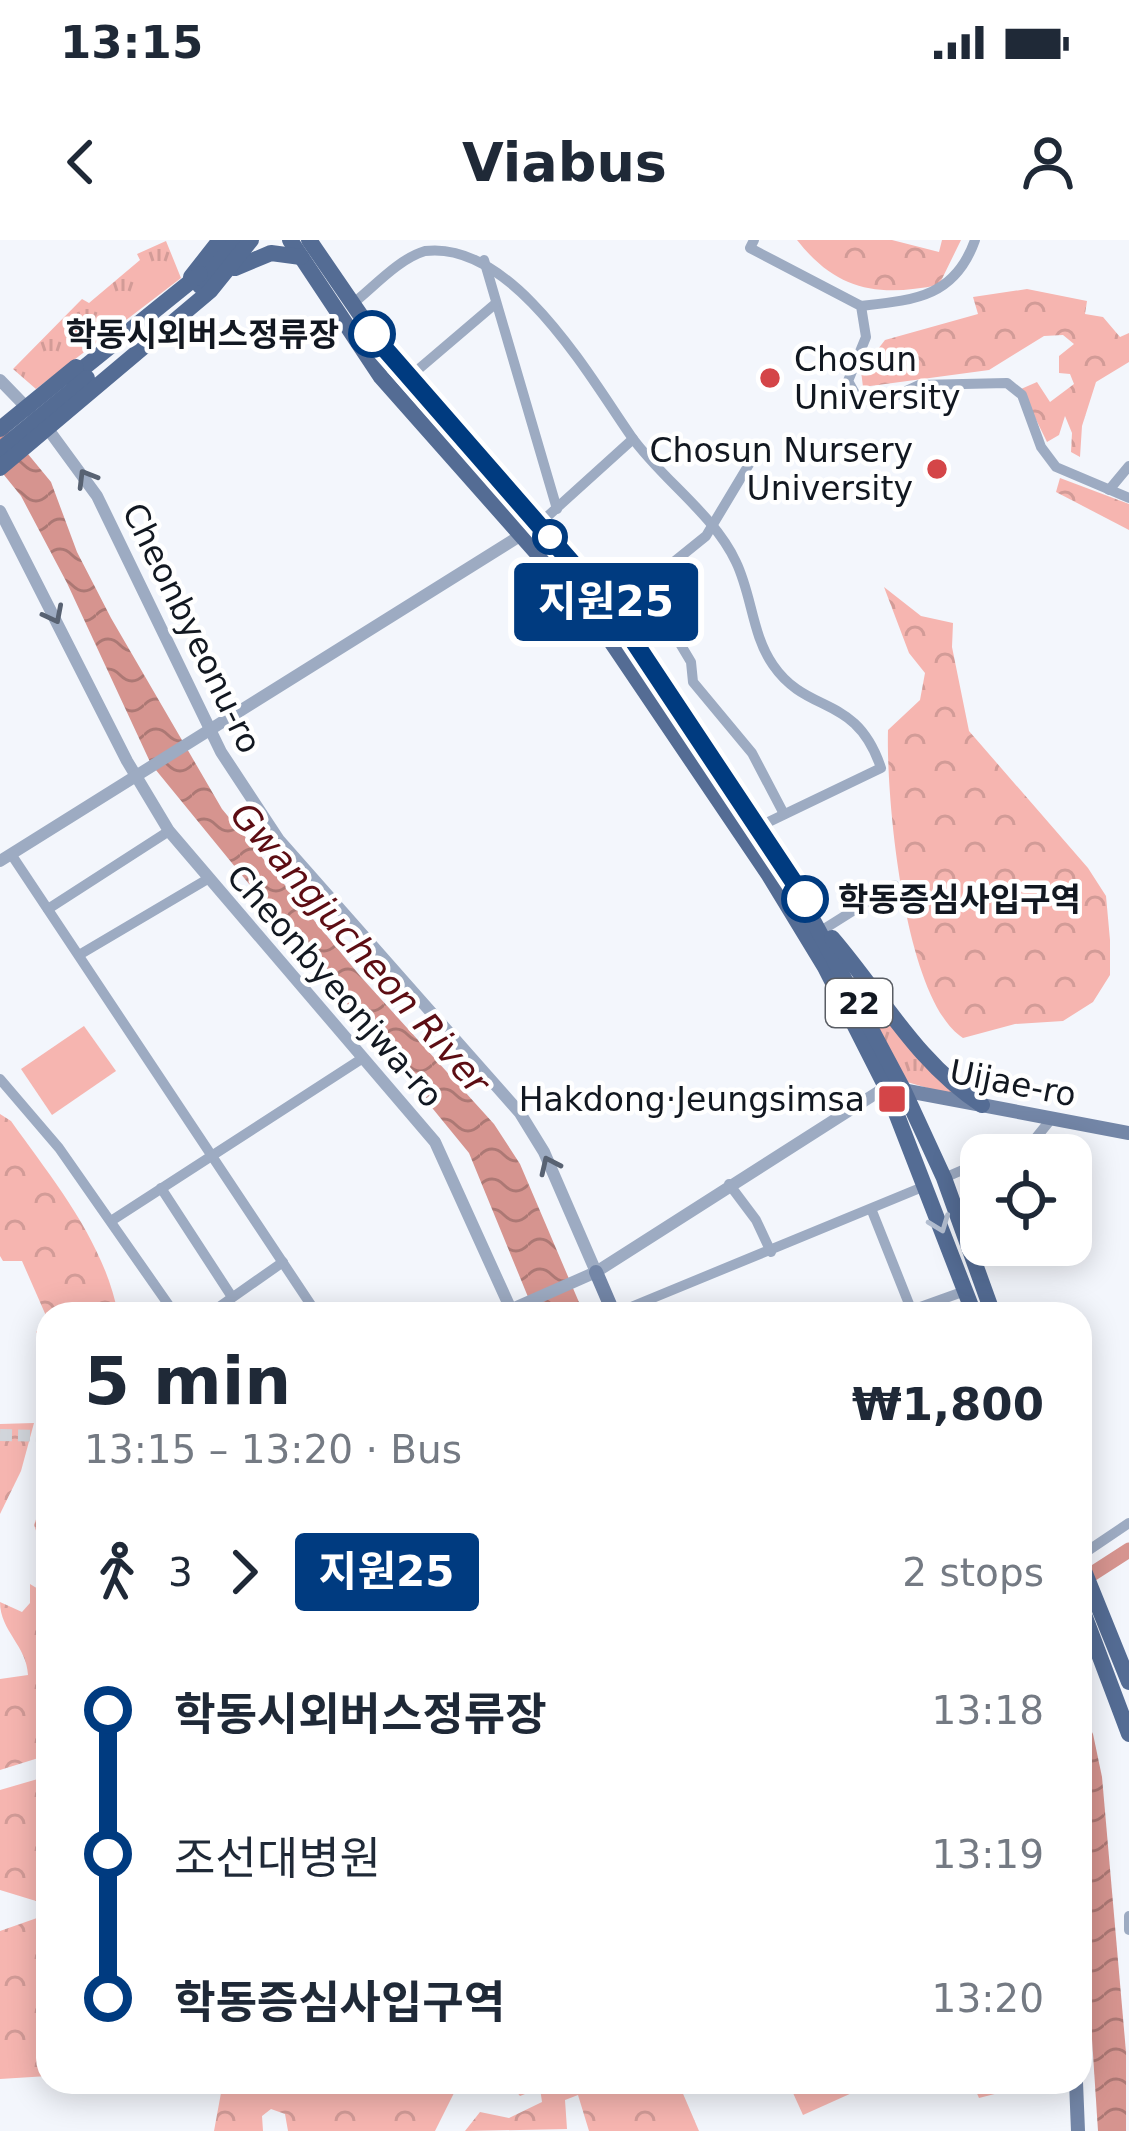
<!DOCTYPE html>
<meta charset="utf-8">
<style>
:root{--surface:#fff;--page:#f2f2f3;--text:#1f2937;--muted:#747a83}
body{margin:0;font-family:"DejaVu Sans","Noto Sans KR",sans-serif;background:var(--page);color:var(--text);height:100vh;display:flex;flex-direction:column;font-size:45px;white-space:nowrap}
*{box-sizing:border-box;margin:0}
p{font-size:39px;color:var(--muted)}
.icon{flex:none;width:66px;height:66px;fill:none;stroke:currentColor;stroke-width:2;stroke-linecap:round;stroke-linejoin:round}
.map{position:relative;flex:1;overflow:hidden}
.side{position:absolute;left:36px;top:1062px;width:1056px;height:792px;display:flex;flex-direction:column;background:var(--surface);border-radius:36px;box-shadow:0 6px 30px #0003}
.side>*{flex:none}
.badge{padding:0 24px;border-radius:9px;font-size:42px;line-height:78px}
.controls{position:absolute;left:960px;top:894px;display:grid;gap:24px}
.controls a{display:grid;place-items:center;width:132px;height:132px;border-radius:24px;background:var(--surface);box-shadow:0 6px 30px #0003;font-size:60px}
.map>.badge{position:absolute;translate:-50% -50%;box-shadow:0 0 0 6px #fff}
.legs{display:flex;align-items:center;gap:18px;height:132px;padding:0 48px;font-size:39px}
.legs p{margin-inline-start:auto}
.summary{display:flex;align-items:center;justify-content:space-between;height:204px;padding:0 48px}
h1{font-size:66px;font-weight:600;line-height:90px}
ul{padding:0 48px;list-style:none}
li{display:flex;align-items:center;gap:42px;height:144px;font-size:45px}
li i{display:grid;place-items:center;width:18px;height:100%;margin:0 15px;background:currentColor}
li i::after{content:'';width:30px;height:30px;margin:-15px;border:9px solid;border-radius:50%;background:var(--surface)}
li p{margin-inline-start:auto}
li:first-child i{background:linear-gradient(#0000 50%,currentColor 0)}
li:last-child i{background:linear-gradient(currentColor 50%,#0000 0)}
.status{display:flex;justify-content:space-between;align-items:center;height:84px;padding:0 60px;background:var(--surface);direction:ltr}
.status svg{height:33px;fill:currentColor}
header{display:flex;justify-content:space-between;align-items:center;height:156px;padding:0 48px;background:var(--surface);font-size:54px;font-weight:600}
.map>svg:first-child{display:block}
.grass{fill:url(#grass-tufts)}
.forest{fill:url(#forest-crowns)}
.garden{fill:#f6b5b0}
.water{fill:url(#water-waves)}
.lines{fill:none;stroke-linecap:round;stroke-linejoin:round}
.river{stroke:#d6948f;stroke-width:15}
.tertiary-tunnel{stroke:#d1d5db;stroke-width:12;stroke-dasharray:12 6;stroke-linecap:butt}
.minor{stroke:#9dabc2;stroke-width:10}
.tertiary{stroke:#9dabc2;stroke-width:12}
.secondary{stroke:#7386a7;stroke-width:14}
.primary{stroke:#546c94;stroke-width:16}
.oneway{stroke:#586272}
.oneway2{stroke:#b2bdcf}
.line-1-casing{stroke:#fff;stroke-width:27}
.line-1{stroke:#003b80;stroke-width:18}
.stop-1-dot{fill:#fff;stroke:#003b80;stroke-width:6}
.poi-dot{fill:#d44548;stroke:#fff;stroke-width:4.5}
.labels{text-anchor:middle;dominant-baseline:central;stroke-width:9;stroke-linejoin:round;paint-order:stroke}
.shield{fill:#fff;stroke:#595d64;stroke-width:3}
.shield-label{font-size:30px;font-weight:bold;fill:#121821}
.stop-label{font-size:33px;font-weight:bold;fill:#121821;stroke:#fff;text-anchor:end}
.poi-label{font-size:33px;fill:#121821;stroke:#fff;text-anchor:end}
.street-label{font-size:33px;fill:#121821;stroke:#fff}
.water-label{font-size:36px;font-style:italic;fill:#5d0d13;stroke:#fff}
</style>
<div class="status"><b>13:15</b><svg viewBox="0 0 49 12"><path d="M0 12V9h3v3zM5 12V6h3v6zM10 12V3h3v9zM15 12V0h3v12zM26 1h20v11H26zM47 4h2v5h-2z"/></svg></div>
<header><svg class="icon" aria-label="back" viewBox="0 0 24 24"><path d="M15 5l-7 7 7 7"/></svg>Viabus<svg class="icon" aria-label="person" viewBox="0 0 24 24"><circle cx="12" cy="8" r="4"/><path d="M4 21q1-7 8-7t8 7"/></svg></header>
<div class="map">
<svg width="1129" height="1891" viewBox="0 0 1129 1891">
<defs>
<pattern id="grass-tufts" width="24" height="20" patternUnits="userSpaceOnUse" patternTransform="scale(3)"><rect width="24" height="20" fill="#f6b5b0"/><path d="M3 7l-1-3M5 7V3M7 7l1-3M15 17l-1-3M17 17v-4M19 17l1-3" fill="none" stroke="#d29b97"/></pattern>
<pattern id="forest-crowns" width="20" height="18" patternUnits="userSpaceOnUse" patternTransform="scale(3)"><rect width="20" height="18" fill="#f6b5b0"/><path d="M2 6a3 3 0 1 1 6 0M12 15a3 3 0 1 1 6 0" fill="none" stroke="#d29b97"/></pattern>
<pattern id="water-waves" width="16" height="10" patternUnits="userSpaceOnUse" patternTransform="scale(3)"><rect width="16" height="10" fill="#d6948f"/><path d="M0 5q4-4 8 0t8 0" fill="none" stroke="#ac7874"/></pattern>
</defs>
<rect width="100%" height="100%" fill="#f3f6fc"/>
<!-- grass -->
<g class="grass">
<path d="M166,1L181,38L36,149L13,129L82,59L89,63L140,20L137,14Z"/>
<path d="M859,746L967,860L904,841Z"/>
</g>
<!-- forest -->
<g class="forest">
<path d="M797,0H892L939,12L942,0H961L939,45C878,57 837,51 797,0Z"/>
<path d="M1027,49L1087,61L1085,74L1103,77L1120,97L1129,93V122L1096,142L1082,186L1080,217L1071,212L1072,193L1065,176L1059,195L1047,202L1021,149L1037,142L1050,162L1074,144L1070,134L1059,133V116L1074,104L1063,95L1044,96L989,130L863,147L861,131L885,100L978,74L973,57Z"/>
<path d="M1060,238L1129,264V290L1056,252Z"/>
<path d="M884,347L921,376L953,383L952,407L969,491L1088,628L1106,656L1110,700V735L1093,762L1063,781L1015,784L963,798C904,760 886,558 888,490L920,460L925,433L909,413Z"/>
<path d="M0,874L11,881C53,940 104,1001 118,1074H48V1109L36,1092L47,1078L22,1021H3L0,1016Z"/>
<path d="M34,1183L21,1231L0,1274V1184Z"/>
<path d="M48,1245V1325L36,1321L40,1302L34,1285Z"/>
<path d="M30,1344L48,1355V1423L43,1437L48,1515L0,1530V1439L28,1435C27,1406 0,1391 0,1362L22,1372L30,1363Z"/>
<path d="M48,1536V1836L0,1839V1691L37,1678L36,1661L0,1650V1550Z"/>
<path d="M223,1842H457V1847L435,1891H288L285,1874L271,1869L262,1876L263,1891H214Z"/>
<path d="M508,1842H678L699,1891H589L578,1855L565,1860L567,1889L465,1891L480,1872L509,1878L542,1862L540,1848L520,1856Z"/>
<path d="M972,1842H1041L979,1858Z"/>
</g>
<!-- garden -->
<g class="garden">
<path d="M84,786L116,831L52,875L21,829Z"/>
<path d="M788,1842H860L863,1848L803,1875Z"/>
</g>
<!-- water -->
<g class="water">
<path d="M0,180L51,242L77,312L111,378L222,569L361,737L494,884L520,924L584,1074H535L469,913L151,524L67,343L21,256L0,230Z"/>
<path d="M1080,1470L1093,1494L1102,1537L1126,1812V1891H1098L1080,1615Z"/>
</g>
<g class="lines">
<!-- river -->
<path class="river" d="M1081,1341L1129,1310"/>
<!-- tertiary-tunnel -->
<path class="tertiary-tunnel" d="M0,1195L48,1196"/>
<!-- minor -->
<g class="minor">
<path d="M754,0L750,8L861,66L866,97L848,141L858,159L878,164L919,145L1007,143L1022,155L1041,207L1056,227L1129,258"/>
<path d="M484,20L557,269"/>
<path d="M351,65C373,48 398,19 425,11C513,0 591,139 631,196C662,240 713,273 736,322C752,355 752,395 773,425C808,476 856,453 881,528L756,588"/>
<path d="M861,66C915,60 955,57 975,0"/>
<path d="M407,139L495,64"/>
<path d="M1109,250L1129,226"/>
<path d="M539,284L633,199"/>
<path d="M645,345L691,422L693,442L752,513L784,574"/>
<path d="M613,371L706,296L754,216"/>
<path d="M11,614L317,1074"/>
<path d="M48,669L169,591"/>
<path d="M824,689L894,645"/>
<path d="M79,715L206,640"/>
<path d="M0,839L59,908L175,1074"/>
<path d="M997,915L1035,899L1052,878"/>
<path d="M944,938L981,922"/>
<path d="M729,944L756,980L771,1012"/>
<path d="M161,948L232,1057"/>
<path d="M872,971L913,1074"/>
<path d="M111,981L363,818"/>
<path d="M912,1070L965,1051"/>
<path d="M209,1074L283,1022"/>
<path d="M614,1074L925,946"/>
<path d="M1080,1316L1129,1283"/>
<path d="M1129,1676V1690"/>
</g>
<!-- tertiary -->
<g class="tertiary">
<path d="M0,140L30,171"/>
<path d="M45,185L97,256L221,512L279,600L520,873L544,912L596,1032"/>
<path d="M0,271L127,521L169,591L435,902L513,1074"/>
<path d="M0,621L539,284"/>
<path d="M501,1074L596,1032L886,847"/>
</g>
<!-- secondary -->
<g class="secondary">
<path d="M897,849L1129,893"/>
<path d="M596,1032L614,1074"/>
<path d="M1076,1842L1078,1891"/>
</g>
<!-- primary -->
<g class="primary">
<path d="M290,0L381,137L598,382L769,635L825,727L886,847L974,1074"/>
<path d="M309,0L394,124L613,371L784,626L903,849L944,938L993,1074"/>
<path d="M235,28L271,13L301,17"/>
<path d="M191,37L220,0"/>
<path d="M200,46L237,0"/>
<path d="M71,138L200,34"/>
<path d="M0,189L76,127"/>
<path d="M0,210L87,138"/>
<path d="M0,228L210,51L251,0"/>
<path d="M832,698C882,756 916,822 982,865"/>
<path d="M1080,1321L1129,1442"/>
<path d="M1080,1364L1129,1494"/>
</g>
</g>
<!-- one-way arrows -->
<defs><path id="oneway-chevron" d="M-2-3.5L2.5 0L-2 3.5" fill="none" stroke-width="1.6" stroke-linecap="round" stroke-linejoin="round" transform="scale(3)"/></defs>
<g class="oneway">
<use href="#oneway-chevron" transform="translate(86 238) rotate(-121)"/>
<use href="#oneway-chevron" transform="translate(54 375) rotate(63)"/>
<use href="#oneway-chevron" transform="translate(549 925) rotate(-115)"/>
</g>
<use class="oneway2" href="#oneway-chevron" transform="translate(940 984) rotate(69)"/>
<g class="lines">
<defs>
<path id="line-1" d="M372,94L613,370L805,659"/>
</defs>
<!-- line-1 casing -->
<use href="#line-1" class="line-1-casing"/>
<!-- line-1 -->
<use href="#line-1" class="line-1"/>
</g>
<!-- markers -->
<g class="stop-1-dot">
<circle cx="372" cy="94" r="21"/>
<circle cx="550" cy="297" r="15"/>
<circle cx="805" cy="659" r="21"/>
</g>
<g class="poi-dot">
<circle cx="770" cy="138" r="12"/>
<circle cx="937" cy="229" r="12"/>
<rect x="877" y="844" width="30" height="30" rx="6"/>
</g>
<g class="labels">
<!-- shield labels -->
<rect class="shield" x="826" y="739" width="66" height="48" rx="9"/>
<g class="shield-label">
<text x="859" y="763">22</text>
</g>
<!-- stop labels -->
<g class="stop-label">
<text x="339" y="94">학동시외버스정류장</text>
<text x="838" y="659" text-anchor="start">학동증심사입구역</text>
</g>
<!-- poi labels -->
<g class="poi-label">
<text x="794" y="119" text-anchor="start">Chosun<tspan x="794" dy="38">University</tspan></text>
<text x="913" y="210">Chosun Nursery<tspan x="913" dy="38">University</tspan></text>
<text x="865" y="859">Hakdong·Jeungsimsa</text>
</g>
<!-- street labels -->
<g class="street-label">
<text transform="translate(192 388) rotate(64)">Cheonbyeonu-ro</text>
<text transform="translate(335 746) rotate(49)">Cheonbyeonjwa-ro</text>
<text transform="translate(1013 843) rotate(11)">Uijae-ro</text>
</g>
<!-- water labels -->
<g class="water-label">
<text transform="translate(360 708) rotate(49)">Gwangjucheon River</text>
</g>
</g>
</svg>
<div class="controls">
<a><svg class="icon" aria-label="locate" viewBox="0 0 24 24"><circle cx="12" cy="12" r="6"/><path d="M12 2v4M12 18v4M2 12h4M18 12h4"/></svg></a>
</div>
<b class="badge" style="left:606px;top:362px;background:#003b80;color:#fff">지원25</b>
<section class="side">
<div class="summary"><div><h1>5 min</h1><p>13:15 – 13:20 · Bus</p></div><b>₩1,800</b></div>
<div class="legs"><svg class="icon" aria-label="walk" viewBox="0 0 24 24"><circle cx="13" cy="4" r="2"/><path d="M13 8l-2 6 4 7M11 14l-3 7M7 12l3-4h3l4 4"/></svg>3<svg class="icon" aria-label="forward" viewBox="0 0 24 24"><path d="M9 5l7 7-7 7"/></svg><b class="badge" style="background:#003b80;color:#fff">지원25</b><p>2 stops</p></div>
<ul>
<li><i style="color:#003b80"></i><b>학동시외버스정류장</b><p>13:18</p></li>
<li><i style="color:#003b80"></i><span>조선대병원</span><p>13:19</p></li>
<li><i style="color:#003b80"></i><b>학동증심사입구역</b><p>13:20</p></li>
</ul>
</section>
</div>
